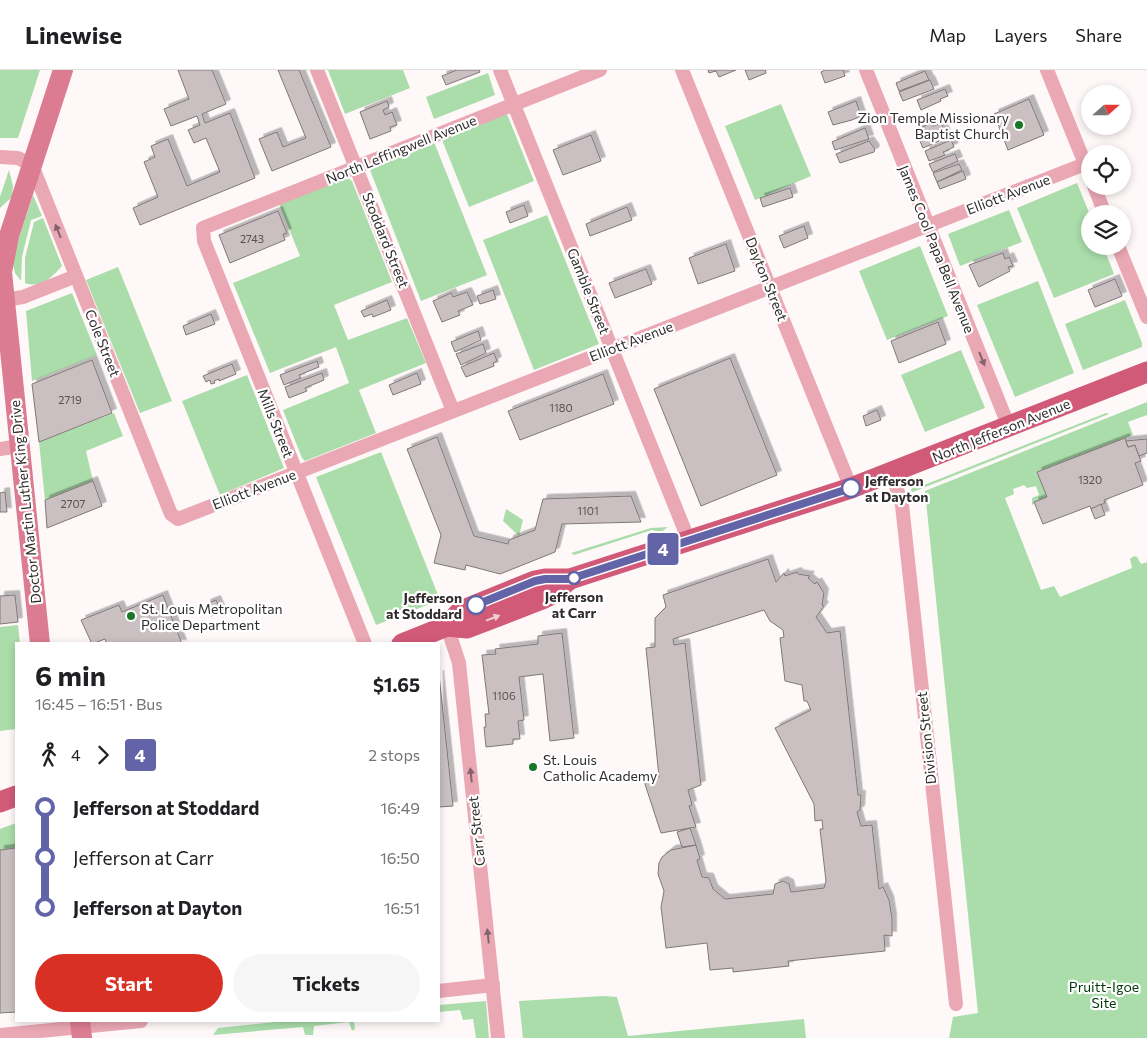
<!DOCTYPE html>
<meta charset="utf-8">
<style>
:root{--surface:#fff;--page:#f6f6f6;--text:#202124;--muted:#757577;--line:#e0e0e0;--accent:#d93025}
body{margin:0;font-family:Commissioner,sans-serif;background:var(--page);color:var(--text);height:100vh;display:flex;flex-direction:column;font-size:19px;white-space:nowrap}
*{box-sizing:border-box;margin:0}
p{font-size:16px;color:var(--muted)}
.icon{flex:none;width:28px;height:28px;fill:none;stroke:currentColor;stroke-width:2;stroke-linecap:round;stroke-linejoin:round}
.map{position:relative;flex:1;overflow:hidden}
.details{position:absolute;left:15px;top:572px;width:425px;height:380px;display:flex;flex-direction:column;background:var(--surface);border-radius:0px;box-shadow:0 2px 8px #0003}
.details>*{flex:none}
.badge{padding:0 10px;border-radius:4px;font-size:18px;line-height:32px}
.needle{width:32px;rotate:69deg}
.controls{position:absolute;left:1081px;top:15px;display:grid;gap:10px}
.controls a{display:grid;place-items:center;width:50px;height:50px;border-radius:50%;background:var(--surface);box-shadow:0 2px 8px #0003;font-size:25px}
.map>.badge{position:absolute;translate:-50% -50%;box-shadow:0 0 0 2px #fff}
.legs{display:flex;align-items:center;gap:8px;height:55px;padding:0 20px;font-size:16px}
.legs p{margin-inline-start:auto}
.summary{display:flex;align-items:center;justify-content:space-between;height:85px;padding:0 20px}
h1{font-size:28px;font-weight:700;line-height:38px}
.cta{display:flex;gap:10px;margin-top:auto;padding:10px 20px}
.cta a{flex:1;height:58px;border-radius:30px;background:var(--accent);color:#fff;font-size:20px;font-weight:700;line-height:58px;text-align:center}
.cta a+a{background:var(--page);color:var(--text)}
ul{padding:0 20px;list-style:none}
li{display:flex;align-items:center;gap:18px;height:50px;font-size:19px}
li i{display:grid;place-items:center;width:8px;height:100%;margin:0 6px;background:currentColor}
li i::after{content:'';width:12px;height:12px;margin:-6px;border:4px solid;border-radius:50%;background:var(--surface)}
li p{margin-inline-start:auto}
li:first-child i{background:linear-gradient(#0000 50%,currentColor 0)}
li:last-child i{background:linear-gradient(currentColor 50%,#0000 0)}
header{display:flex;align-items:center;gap:30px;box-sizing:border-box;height:70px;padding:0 25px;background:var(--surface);border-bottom:1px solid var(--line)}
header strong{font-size:24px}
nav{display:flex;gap:28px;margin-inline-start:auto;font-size:18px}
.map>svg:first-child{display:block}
.green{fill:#ada}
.building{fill:#cac0c2;stroke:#807779;filter:url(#shadow)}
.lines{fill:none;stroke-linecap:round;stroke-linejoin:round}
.minor{stroke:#eaa7b4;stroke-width:14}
.secondary{stroke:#dc7c92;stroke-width:20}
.primary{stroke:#d15a79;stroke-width:21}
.oneway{fill:#84636a}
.oneway2{fill:#f1ced7}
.line-1-casing{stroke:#fff;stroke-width:11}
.line-1{stroke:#6364a8;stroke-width:8}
.poi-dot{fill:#197727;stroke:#fff;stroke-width:2}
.stop-1-dot{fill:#fff;stroke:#6364a8;stroke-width:2.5}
.labels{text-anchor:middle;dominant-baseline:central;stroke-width:4.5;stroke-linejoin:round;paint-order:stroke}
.number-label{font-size:11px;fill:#565152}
.poi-label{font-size:14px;fill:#302c2d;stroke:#fff;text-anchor:start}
.street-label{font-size:14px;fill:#302c2d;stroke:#fff}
.stop-label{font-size:14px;font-weight:bold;fill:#302c2d;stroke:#fff;text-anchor:start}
.park-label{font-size:14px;fill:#04390c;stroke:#fff}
</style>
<header>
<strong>Linewise</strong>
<nav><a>Map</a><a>Layers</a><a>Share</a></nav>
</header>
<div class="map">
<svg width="1147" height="968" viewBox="0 0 1147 968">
<defs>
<filter id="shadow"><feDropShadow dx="4.5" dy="-4.5" stdDeviation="0" flood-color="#0004"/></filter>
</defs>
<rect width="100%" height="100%" fill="#fef8f9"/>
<!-- green -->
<g class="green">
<path d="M0,0H40L18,68H0Z"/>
<path d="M328,0H403L410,18L345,44Z"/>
<path d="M488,3L495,25L434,49L426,27Z"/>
<path d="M781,34L811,106L755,130L725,56Z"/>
<path d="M507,44L534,111L469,137L442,70Z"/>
<path d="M434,72L487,205L421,231L370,100Z"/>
<path d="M9,100L13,116L12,127L0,138V127Z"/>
<path d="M348,108L352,111L392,212L334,235L348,270L407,248L426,293L359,320L376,363L305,391L302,388L283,340L349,313L336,277L270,303L233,213L300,186L279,134Z"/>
<path d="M1077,113L1090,145V176H1103L1114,204L1054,228L1017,138Z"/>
<path d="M33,125L42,146L31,150L22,187L21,211L15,203L12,189Z"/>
<path d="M1009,140L1022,172L960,196L948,164Z"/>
<path d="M547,145L599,274L534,300L483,170Z"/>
<path d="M43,148L62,196C52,207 41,219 25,213V188L34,152Z"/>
<path d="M920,176L948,246L887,270L859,201Z"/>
<path d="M118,197L172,331L140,343L86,210Z"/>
<path d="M1038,211L1074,303L1015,327L977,235Z"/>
<path d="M72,223L97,285L32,311L26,241Z"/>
<path d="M1125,230L1142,273V277L1083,300L1065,254Z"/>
<path d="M961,280L985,338L925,362L901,305Z"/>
<path d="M247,305L284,398L220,425L182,331Z"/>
<path d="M1147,332V345L1128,352L1133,365L1037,402L1047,427L1032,435V428L1039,425L1036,416L1027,418L1024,415L1013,419L1014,424L1005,428L1041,520L1054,516L1060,527L1132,498L1130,489L1134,486L1137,487L1141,494L1147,492V968H949L953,947L978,943L925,421Z"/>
<path d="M114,343L123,366L86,381L93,411L45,430L39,372Z"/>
<path d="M1106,343L1109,344L913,422L910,421L916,414L924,415Z"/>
<path d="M381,382L440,530L376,555L316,407Z"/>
<path d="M506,439L523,450L519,466L503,451Z"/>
<path d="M668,457L661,462L652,460L574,485L571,483L651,458Z"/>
<path d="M18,555L20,574H16V659L0,661V557Z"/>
<path d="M16,753V778L0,780V759Z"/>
<path d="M603,926L617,927L628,966L804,949L806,968H523L519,931Z"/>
<path d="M486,931L489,968H476L473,949L463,950L460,940L439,942V935Z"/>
<path d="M284,951H354L355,959L352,961L349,952L314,956L313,965H305L303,957L213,965L218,958Z"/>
</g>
<!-- building -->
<g class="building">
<path d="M178,0H212L226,34L202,44L205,53L230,43L255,108L140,155L133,138L158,127L144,92L155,87L151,76L168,69L187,116L220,102L206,68L194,73L188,60L200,55L197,46L171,56L164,39L189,29Z"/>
<path d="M278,0H299L331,77L272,101L259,69L277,62L283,77L306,68Z"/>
<path d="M457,0H479L480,2L446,15L442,6Z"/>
<path d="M708,0H736L719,7L716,1L709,3Z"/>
<path d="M745,0H765L766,3L749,10Z"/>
<path d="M825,0H843L845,6L825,13L821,2Z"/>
<path d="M925,1L929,10L899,21L896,13Z"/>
<path d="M930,10L934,19L903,31L899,22Z"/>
<path d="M945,19L948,26L940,29L941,31L921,40L917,30Z"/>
<path d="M1029,29L1044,65L1008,80L994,44Z"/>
<path d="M387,31L389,37L383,40L385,45L392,42L397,55L390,57L391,61L370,69L360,42Z"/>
<path d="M856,31L861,46L852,50L833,55L828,42Z"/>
<path d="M932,53L933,56L941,53L946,65L938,68L939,71L923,78L915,60Z"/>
<path d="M865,58L869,69L835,80L832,72Z"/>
<path d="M591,65L601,91L563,105L553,80Z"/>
<path d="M951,70L954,77L943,82L945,85L929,91L925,81Z"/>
<path d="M869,71L875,79L874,82L840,93L836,84Z"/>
<path d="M955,84L958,91L933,102L929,94Z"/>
<path d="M959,94L962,100L937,112L933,103Z"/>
<path d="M963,101L966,109L940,119L937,112Z"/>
<path d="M790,118L793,127L763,137L760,128Z"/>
<path d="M524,135L528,146L510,153L506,142Z"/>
<path d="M627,137L632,150L590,166L586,154Z"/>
<path d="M278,141L287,163L283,164L285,170L230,193L219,165Z"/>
<path d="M804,156L808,168L784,178L779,166Z"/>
<path d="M726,174L735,201L698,214L689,188Z"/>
<path d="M1003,183L1005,189L1009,187L1013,196L1008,197L1010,201L979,217L969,195Z"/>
<path d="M646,199L652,214L615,228L609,213Z"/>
<path d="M1115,209L1122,226L1095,237L1088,220Z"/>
<path d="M493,220L496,229L480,234L477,226Z"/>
<path d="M467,222L473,235L458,241L460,245L442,252L433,231L451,223L453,227Z"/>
<path d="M387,230L391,240L373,247L372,244L364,247L361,241Z"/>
<path d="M211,244L215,254L186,265L183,256Z"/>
<path d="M938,252L946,274L899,293L891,271Z"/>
<path d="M478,261L481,270L455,282L451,272Z"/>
<path d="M483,274L486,283L461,295L456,284Z"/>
<path d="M494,283L497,291L493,293L494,296L466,307L461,297Z"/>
<path d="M730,288L777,405L701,436L654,319Z"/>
<path d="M92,290L112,343L39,372L32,314Z"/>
<path d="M317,291L319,297L299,305L301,308L284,315L280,305Z"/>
<path d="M232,294L236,304L219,311V309L214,311L215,313L211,314L210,310L206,312L203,306Z"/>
<path d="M322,303L324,310L305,318L307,321L289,328L285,317Z"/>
<path d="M417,303L421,314L393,325L389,315Z"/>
<path d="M603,304L614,334L520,370L508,341Z"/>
<path d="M877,340L881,350L866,356L863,346Z"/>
<path d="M437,367L474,466L508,474L509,470L535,460L543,429L631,426L641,452L562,454L555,482L500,504L466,495L465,500L434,493L441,465L407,379Z"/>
<path d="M1125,368L1128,377L1135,375L1139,386L1141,391L1135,393L1143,415L1104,430L1105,433L1091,439L1090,436L1043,454L1034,432L1047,427L1037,402Z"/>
<path d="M1147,369V383L1139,386L1135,375L1128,377L1126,371Z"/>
<path d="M93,411L102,436L47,458L45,430Z"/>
<path d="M5,422L7,442H0V423Z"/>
<path d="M1101,434L1105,445L1095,449L1091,439Z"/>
<path d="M768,489L776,512L784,503L785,506L797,502L798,504L810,506L808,508L815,514L817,512L824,523L822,535L824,536L816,547L827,563L840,561L858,725H861L860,740L857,742L861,756L872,755L879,819L883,817L889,830L892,848V866L884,865L885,881L788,891L789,896L733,902V898L710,900L707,873L666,878L661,837L664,821L658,804L659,793L662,787L671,780L696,775L700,789L697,790L702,807L709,808L713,819L725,829L773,824L775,814L783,811L789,814L791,822L824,818L826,811L820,759H823L822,750L815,751L814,734L775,658L811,640L807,631H804L802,615L785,611L780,568L784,567L783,560L770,551L764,540L673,569L674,575L685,573L701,715L688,720L692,735L689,736L696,757L661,763L643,708L659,707L646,578L655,577V548L666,537L663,525Z"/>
<path d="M15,525L18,552L0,554V526Z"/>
<path d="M163,525L182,574H107L105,569L92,574L81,550L119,535L122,542Z"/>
<path d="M216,530L221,542L211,546L206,534Z"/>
<path d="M562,563L574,668L550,671L543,604L519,607L524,650L518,651L520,669H513V674L486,677L484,657H486L485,644H489L482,585L496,584L495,579L538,574V566Z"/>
<path d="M439,605L453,736L439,737Z"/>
<path d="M690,758L696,775L682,777L677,762Z"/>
<path d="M16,778V942L0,943V780Z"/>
</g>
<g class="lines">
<!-- minor -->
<g class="minor">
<path d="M317,0L453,341"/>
<path d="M500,0L689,471"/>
<path d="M682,0L851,418"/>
<path d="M866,0L1009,357"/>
<path d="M1047,0L1090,106"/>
<path d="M0,87L18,88L32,95L171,444L178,449L1085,94"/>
<path d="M1094,116L1105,144"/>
<path d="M1118,176L1147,247"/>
<path d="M3,230L23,227L76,206"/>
<path d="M0,379L19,376"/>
<path d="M892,404L902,435L956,934"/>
<path d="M447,556L459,593L498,968"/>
<path d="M365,574L204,171L203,158L600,0"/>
<path d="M439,921L493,915"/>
<path d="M0,965L141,951"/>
</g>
<!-- secondary -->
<g class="secondary">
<path d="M40,574L2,202L9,166L63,0"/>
<path d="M80,951L82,968"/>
</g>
<!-- primary -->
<g class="primary">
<path d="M447,556L467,558L542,529L552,524L570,509"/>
<path d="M402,574L447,556L461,541L535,511L545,509H570L851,418L1147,302"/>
<path d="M0,732L16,726"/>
</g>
</g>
<!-- one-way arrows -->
<defs><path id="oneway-solid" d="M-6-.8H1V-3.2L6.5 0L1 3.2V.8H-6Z" transform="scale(1.25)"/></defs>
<g class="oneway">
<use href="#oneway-solid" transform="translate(58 161) rotate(-112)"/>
<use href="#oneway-solid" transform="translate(982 289) rotate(68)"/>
<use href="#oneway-solid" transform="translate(471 705) rotate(-96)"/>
<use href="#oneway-solid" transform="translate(488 866) rotate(-96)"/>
</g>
<use class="oneway2" href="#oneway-solid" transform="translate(493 548) rotate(-21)"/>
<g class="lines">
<defs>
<path id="line-1" d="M476,535L535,511L545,509H570L851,418"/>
</defs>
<!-- line-1 casing -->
<use href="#line-1" class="line-1-casing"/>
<!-- line-1 -->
<use href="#line-1" class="line-1"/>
</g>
<!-- markers -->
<g class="poi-dot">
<circle cx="1019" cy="55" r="5"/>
<circle cx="131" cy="546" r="5"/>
<circle cx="533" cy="697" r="5"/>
</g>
<g class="stop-1-dot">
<circle cx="851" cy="418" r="9"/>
<circle cx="574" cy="508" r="6"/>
<circle cx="476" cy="535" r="9"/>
</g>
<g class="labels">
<!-- number labels -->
<g class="number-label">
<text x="252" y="168">2743</text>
<text x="70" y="329">2719</text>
<text x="561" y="337">1180</text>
<text x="1090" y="409">1320</text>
<text x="73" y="433">2707</text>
<text x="588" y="440">1101</text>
<text x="504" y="625">1106</text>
</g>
<!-- poi labels -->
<g class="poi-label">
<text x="1009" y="47" text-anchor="end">Zion Temple Missionary<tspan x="1009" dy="16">Baptist Church</tspan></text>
<text x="141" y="538">St. Louis Metropolitan<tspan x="141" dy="16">Police Department</tspan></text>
<text x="543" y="689">St. Louis<tspan x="543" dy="16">Catholic Academy</tspan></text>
</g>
<!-- street labels -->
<g class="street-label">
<text transform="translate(401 79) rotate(-22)">North Leffingwell Avenue</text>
<text transform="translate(1008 124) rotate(-21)">Elliott Avenue</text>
<text transform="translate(386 170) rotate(68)">Stoddard Street</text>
<text transform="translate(937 179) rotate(68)">James Cool Papa Bell Avenue</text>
<text transform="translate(767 209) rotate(68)">Dayton Street</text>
<text transform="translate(589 221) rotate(68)">Gamble Street</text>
<text transform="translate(631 271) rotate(-21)">Elliott Avenue</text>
<text transform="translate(103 273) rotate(68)">Cole Street</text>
<text transform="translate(276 353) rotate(68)">Mills Street</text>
<text transform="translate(1001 360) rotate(-22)">North Jefferson Avenue</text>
<text transform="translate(254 419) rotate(-21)">Elliott Avenue</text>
<text transform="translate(25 432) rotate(-96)">Doctor Martin Luther King Drive</text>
<text transform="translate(926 668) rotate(-96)">Division Street</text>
<text transform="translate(476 761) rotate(-96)">Carr Street</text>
</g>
<!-- stop labels -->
<g class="stop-label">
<text x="865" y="410">Jefferson<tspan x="865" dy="16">at Dayton</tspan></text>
<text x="574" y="526" text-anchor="middle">Jefferson<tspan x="574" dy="16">at Carr</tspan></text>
<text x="462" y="527" text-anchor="end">Jefferson<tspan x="462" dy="16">at Stoddard</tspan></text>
</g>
<!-- park labels -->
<g class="park-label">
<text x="1104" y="916">Pruitt-Igoe<tspan x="1104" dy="16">Site</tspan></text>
</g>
</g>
</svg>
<div class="controls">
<a><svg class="needle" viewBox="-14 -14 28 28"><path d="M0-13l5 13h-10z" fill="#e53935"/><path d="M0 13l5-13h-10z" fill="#757577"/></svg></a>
<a><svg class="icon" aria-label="locate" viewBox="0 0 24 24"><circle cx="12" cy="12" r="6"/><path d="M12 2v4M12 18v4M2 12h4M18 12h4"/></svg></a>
<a><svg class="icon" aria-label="layers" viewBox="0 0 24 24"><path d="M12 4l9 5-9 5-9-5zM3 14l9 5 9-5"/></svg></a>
</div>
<b class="badge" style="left:663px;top:479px;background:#6364a8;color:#fff">4</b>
<section class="details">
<div class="summary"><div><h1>6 min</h1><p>16:45 – 16:51 · Bus</p></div><b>$1.65</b></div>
<div class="legs"><svg class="icon" aria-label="walk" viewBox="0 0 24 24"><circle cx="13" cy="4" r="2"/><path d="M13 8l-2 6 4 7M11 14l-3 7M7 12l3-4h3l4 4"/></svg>4<svg class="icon" aria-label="forward" viewBox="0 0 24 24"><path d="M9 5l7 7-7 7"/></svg><b class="badge" style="background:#6364a8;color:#fff">4</b><p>2 stops</p></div>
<ul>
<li><i style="color:#6364a8"></i><b>Jefferson at Stoddard</b><p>16:49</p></li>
<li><i style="color:#6364a8"></i><span>Jefferson at Carr</span><p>16:50</p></li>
<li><i style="color:#6364a8"></i><b>Jefferson at Dayton</b><p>16:51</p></li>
</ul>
<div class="cta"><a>Start</a><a>Tickets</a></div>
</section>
</div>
